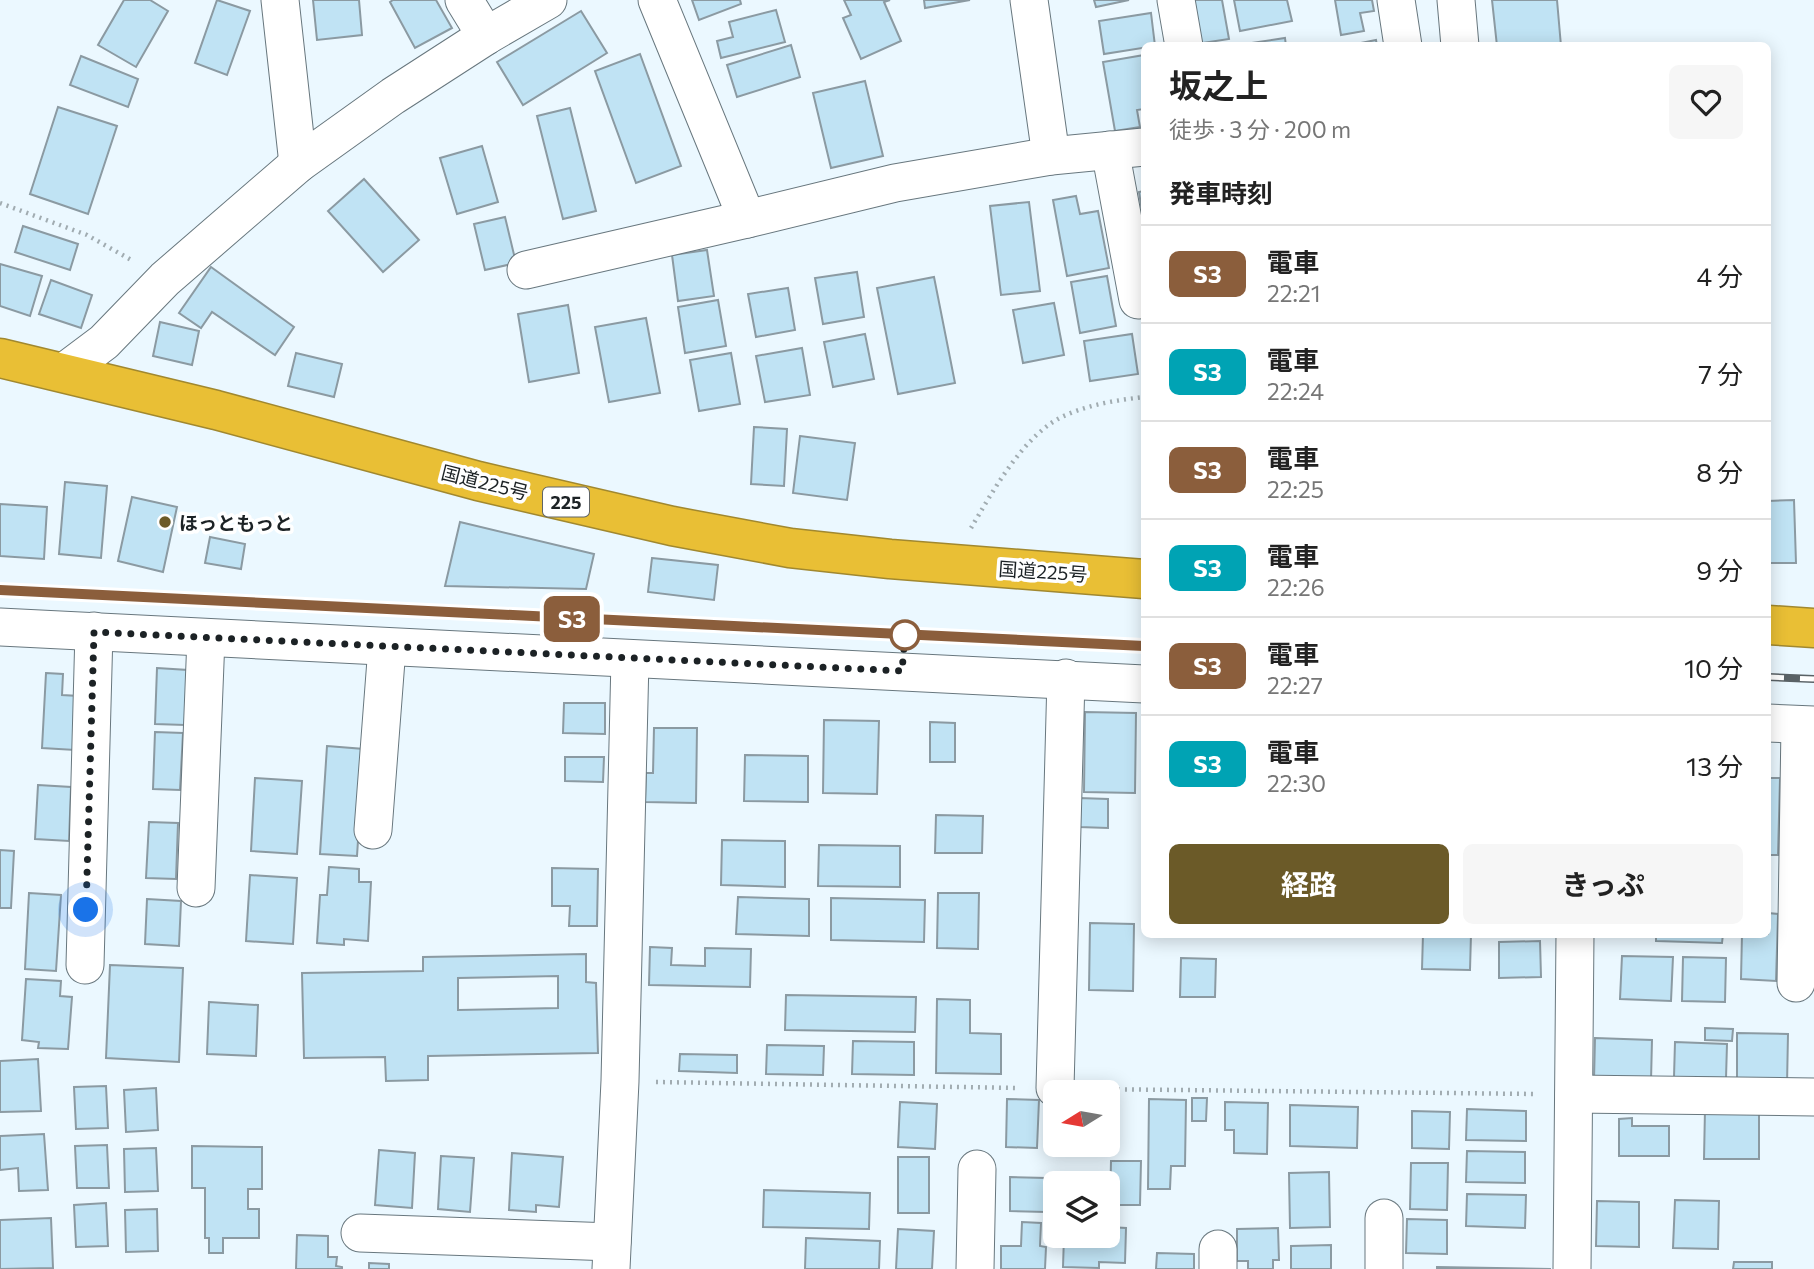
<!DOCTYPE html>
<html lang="ja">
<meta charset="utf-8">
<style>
:root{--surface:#fff;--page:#f6f6f6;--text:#222;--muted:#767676;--line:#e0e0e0;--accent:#6b5a28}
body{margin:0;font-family:Commissioner,"Noto Sans JP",sans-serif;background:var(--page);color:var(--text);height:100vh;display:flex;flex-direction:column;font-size:26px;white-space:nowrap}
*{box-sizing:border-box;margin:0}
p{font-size:23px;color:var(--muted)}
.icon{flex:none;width:38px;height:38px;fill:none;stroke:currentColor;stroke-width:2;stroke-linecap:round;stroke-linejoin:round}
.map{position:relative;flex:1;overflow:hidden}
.sheet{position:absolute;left:1141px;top:42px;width:630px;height:896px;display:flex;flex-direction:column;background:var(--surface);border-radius:10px;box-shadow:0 4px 18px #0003}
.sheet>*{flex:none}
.badge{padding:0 14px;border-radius:10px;font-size:24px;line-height:46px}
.needle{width:46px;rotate:259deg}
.buttons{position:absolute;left:1043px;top:1080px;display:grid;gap:14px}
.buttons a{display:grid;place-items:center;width:77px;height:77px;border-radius:10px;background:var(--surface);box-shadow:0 4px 18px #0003;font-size:35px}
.you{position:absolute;width:35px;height:35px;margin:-18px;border:5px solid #fff;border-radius:50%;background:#1a73e8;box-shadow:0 0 0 10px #1a73e833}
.map>.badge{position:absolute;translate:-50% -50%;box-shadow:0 0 0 4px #fff}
h2{padding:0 28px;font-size:26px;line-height:63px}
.round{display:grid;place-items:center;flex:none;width:74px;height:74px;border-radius:10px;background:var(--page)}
.summary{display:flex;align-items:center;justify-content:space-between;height:119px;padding:0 28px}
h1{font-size:33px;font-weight:700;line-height:52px}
.button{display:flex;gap:14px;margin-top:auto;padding:14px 28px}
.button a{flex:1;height:80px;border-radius:10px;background:var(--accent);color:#fff;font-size:28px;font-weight:700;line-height:80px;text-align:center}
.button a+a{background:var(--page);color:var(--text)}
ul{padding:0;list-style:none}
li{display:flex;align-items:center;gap:21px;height:98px;padding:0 28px;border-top:2px solid var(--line)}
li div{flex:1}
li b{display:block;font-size:26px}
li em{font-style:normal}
li .badge{min-width:77px;font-weight:700;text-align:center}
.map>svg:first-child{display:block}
.building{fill:#c0e3f4;stroke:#8b9aa2;stroke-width:2;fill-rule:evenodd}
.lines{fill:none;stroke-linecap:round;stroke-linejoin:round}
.minor-casing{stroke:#68777e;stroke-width:39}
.highway-casing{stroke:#a1882f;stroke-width:41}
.path{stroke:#a1acb1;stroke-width:4.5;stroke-dasharray:2 5;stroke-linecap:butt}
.minor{stroke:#fff;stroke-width:37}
.highway{stroke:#e9bf35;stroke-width:38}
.rail-casing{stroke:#5a6266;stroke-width:8}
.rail{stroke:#fff;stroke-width:5;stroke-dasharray:16;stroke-linecap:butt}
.line-casing{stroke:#fff;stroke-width:16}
.line{stroke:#8b5e3c;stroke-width:10}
.walk{stroke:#1c2225;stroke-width:7;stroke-dasharray:0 12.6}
.poi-dot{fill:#6b5a28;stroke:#fff;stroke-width:2.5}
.stop-dot{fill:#fff;stroke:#8b5e3c;stroke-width:3.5}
.labels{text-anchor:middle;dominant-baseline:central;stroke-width:7;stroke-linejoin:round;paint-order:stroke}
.shield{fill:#fff;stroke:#606466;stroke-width:2}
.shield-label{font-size:18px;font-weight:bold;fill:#1c2225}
.street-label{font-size:19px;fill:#1c2225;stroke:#fff}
.poi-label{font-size:19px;font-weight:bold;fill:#1c2225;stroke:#fff;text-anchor:start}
</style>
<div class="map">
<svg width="1814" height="1269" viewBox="0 0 1814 1269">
<rect width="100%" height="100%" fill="#ebf8ff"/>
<!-- building -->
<g class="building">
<path d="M124,0H150L168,11L136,67L98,45Z"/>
<path d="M217,0L250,11L227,75L195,63Z"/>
<path d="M313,0H359L362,35L317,40Z"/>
<path d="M393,0H436L452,28L415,48L390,2Z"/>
<path d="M692,0H740L741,4L699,20Z"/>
<path d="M844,0H890L884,2L901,41L861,59L843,18L851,15Z"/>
<path d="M924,0H970L925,8Z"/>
<path d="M1094,0H1129L1096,7Z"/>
<path d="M1189,0H1222L1229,39L1196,44Z"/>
<path d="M1234,0H1287L1292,21L1240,31Z"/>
<path d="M1335,0H1372L1374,11L1360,13L1364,31L1341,35Z"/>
<path d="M1492,0H1557L1561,46H1497Z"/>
<path d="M776,10L785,42L721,58L717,41L733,37L729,22Z"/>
<path d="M581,11L607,53L523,105L497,62Z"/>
<path d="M1151,13L1155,46L1104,54L1099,21Z"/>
<path d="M1285,38L1286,46H1244V44Z"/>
<path d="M1376,40L1377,46H1346Z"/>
<path d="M791,45L800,77L737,97L727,65Z"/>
<path d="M640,54L681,166L636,183L595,71Z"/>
<path d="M1144,55V109L1137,110L1140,127L1115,131L1103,62Z"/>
<path d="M81,56L138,79L128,107L70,85Z"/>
<path d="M865,81L883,156L831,168L813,93Z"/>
<path d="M58,107L117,126L88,214L30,194Z"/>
<path d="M570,108L596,211L563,219L537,116Z"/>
<path d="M482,146L498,202L457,214L440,158Z"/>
<path d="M364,179L419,240L383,272L328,211Z"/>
<path d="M1144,191V224L1139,192Z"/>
<path d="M1076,196L1080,214L1098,211L1109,268L1067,276L1053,200Z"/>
<path d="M1029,202L1040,291L1001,295L990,206Z"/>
<path d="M505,217L516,263L485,270L474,224Z"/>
<path d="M23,226L78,244L70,270L15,252Z"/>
<path d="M707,250L714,296L678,301L672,255Z"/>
<path d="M0,264L42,276L30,316L0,306Z"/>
<path d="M211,267L294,327L275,355L212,312L201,328L179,313Z"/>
<path d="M857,272L864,317L823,324L815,278Z"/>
<path d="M1107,276L1116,326L1080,333L1071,282Z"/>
<path d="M934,277L955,383L898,394L877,288Z"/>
<path d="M51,280L92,295L81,328L39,314Z"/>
<path d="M788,288L795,330L756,337L748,294Z"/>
<path d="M718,300L726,346L685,353L678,307Z"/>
<path d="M1054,303L1064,355L1023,363L1013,310Z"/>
<path d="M568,305L579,373L529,382L518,314Z"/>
<path d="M646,318L660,393L609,402L595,327Z"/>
<path d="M160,322L199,331L192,365L153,356Z"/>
<path d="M865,334L874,379L833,387L824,342Z"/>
<path d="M1132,334L1138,374L1090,381L1084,341Z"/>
<path d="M802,348L810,395L765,402L756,356Z"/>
<path d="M296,353L342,364L334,397L288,386Z"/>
<path d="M731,353L740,404L699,411L690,360Z"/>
<path d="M754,427L787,429L784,486L751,484Z"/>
<path d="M800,436L855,443L847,500L793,493Z"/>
<path d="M65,482L107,486L101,558L59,554Z"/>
<path d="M132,497L177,507L163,572L118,561Z"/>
<path d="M1794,500L1796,563H1768V501Z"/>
<path d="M0,504L47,507L44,559L0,556Z"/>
<path d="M460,522L594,554L586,589L445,586Z"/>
<path d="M210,537L245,544L241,569L205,563Z"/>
<path d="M652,558L718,565L714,600L648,592Z"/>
<path d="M157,668L188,670L185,725L155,724Z"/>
<path d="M46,673L63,674L62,695L79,696L75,750L42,748Z"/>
<path d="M564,703H605V734L563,733Z"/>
<path d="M1143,707H1144V771H1142Z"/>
<path d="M1085,712L1136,713L1135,793L1084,792Z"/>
<path d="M824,720L879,721L877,794L823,793Z"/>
<path d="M930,722L955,723V762H930Z"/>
<path d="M654,728H697L696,803L645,802L646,773H653Z"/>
<path d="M155,732L183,733L180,790L153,789Z"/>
<path d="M327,746L364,749L357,856L320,854Z"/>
<path d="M745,755L808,756V802L744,801Z"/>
<path d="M565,757H604L603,782L565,781Z"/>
<path d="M255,778L302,781L297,854L251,851Z"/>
<path d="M1768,778H1780L1778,855H1768Z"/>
<path d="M38,785L71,787L69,841L35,839Z"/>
<path d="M1079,798L1108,799V828L1079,827Z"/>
<path d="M936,815L983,816L982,853H935Z"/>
<path d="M149,822L178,823L176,879L146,878Z"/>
<path d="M722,840L785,841V887L721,885Z"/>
<path d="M819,845L900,846V887L818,886Z"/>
<path d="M0,850L14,851L11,908H0Z"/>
<path d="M329,867L359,869V882H371L368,941L344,939V945L317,943L320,895H327Z"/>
<path d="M552,868L598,869L597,926H569L570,906H552Z"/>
<path d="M250,875L297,878L293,944L246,941Z"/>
<path d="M29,893L61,895L56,971L25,969Z"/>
<path d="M938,893H979L978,949L937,948Z"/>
<path d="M738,897L809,899V936L736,934Z"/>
<path d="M831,898L925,900L924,942L831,940Z"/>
<path d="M147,899L181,901L179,946L145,944Z"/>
<path d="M1768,913L1778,914L1776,981L1741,979L1742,934H1768Z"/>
<path d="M1090,923L1134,924L1133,991L1089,990Z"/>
<path d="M1423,934H1471L1470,970L1422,969Z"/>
<path d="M1656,934H1723L1722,943L1656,941Z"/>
<path d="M1540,941L1541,977L1499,978V942Z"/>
<path d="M650,947L672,948L671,965L705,966V948L751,949L750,987L649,985Z"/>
<path d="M586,954V982L596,983L598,1053L428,1056V1080L386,1081L385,1057L304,1058L302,973L423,971V957ZM558,976V1008L458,1010V978Z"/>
<path d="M1622,956L1673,957L1671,1001L1620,999Z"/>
<path d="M1683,957L1726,958L1725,1002L1682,1001Z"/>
<path d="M1181,958L1216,959L1215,997H1180Z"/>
<path d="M110,965L183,968L179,1062L106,1058Z"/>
<path d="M26,979L61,981L60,996L72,997L68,1049L38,1048L39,1042L22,1040Z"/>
<path d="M786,995L916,997L915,1032L785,1030Z"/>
<path d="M937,999L970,1000V1033L1001,1034V1074L936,1073Z"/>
<path d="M209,1002L258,1005L256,1056L207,1054Z"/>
<path d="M1705,1028L1733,1029L1732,1041L1705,1040Z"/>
<path d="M1737,1033L1788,1034L1787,1085L1737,1084Z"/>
<path d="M1595,1038L1652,1040L1651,1081L1594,1080Z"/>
<path d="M853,1041L914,1042V1075L852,1074Z"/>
<path d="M1675,1042L1727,1044L1726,1078L1674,1077Z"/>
<path d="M767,1045L824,1046L823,1075L766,1074Z"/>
<path d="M680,1054L737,1055V1073L679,1071Z"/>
<path d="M38,1059L41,1111L0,1112V1061Z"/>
<path d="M106,1086L108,1128L76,1129L74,1087Z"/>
<path d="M156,1088L158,1130L126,1132L124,1090Z"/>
<path d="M1192,1098H1207L1206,1121H1192Z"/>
<path d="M1007,1099L1039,1100L1037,1148L1006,1147Z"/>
<path d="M1149,1099L1186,1100L1185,1166H1171L1170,1189H1148Z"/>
<path d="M900,1102L937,1104L935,1149L898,1147Z"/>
<path d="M1225,1102L1268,1103L1267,1154L1234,1153V1130H1225Z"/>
<path d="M1290,1105L1358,1107L1357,1148L1290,1146Z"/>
<path d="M1467,1109L1526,1111V1141L1466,1140Z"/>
<path d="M1705,1109H1759V1159H1704Z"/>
<path d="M1412,1111L1450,1112L1449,1149L1412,1148Z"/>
<path d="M1632,1118V1126H1669V1156H1619V1119Z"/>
<path d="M44,1134L48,1190L19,1191L18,1168L0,1170V1136Z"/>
<path d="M107,1145L109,1188H77L75,1146Z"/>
<path d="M192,1146L262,1147V1189H248V1209H259V1238H223V1253H209V1238H205V1188H192Z"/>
<path d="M156,1148L158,1191L125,1192L124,1149Z"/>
<path d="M379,1150L415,1153L412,1208L375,1205Z"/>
<path d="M1467,1151L1525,1152V1183L1466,1182Z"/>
<path d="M512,1153L563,1157L559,1207L536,1205V1212L509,1210Z"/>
<path d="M441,1156L474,1158L470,1212L438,1209Z"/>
<rect x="898" y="1157" width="31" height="56"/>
<path d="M1111,1161H1141L1140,1205H1110Z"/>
<path d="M1411,1163H1448L1447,1210L1410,1209Z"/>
<path d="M1329,1172L1330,1227L1290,1228L1289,1173Z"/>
<path d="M1010,1177L1046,1178V1212L1010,1211Z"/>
<path d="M764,1190L870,1193L869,1229L763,1227Z"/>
<path d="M1467,1194L1526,1195L1525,1228L1466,1226Z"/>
<path d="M1675,1200L1719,1201L1718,1249L1673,1248Z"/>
<path d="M1597,1201L1639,1202V1247L1596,1246Z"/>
<path d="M106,1203L108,1246L76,1247L74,1205Z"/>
<path d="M157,1209L158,1251L126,1252L125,1210Z"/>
<path d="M51,1218L53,1268L0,1269V1220Z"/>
<path d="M1407,1219L1447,1220V1254L1406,1253Z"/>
<path d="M1022,1222L1041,1223L1040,1246L1046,1247L1045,1269H1001V1246H1021Z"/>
<path d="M1108,1227L1126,1228L1125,1263L1099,1262V1268L1063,1267L1064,1236H1108Z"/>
<path d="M1278,1228L1279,1260H1273V1269H1248V1261H1237V1229Z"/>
<path d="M898,1229L934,1231L932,1269H896Z"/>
<path d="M297,1235L328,1236V1257H337L336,1266L342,1267V1269H296Z"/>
<path d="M806,1238L880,1241L879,1269H805Z"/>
<path d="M1331,1245V1269H1291V1246Z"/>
<path d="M1157,1253L1194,1254V1269H1156Z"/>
<path d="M1734,1262H1772V1269H1733Z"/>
<path d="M369,1263L389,1264V1269H369Z"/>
<path d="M1437,1267L1551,1269H1437Z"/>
</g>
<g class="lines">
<defs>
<g id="minor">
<path d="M280,0L298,164"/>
<path d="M464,0L486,36"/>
<path d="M657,0L747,219L895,183L1051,156L1144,147"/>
<path d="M1029,0L1051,156"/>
<path d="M1176,0L1184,46"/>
<path d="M1396,0L1403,46"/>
<path d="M1456,0L1460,46"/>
<path d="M1110,150L1138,300"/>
<path d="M526,270L747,219"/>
<path d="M64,372L104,342L165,279L298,164L393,96L486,36L548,0"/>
<path d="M0,627L1144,684"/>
<path d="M1768,723L1814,725"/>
<path d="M373,830L387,647"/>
<path d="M196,888L206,638"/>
<path d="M85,965L94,631"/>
<path d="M1796,983L1800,725"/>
<path d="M1055,1088L1066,678"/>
<path d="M1574,1094L1814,1097"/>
<path d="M360,1233L612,1242"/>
<path d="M611,1269L620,1081L630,659"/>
<path d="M975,1269L977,1169"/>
<path d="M1218,1269V1249"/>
<path d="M1384,1269V1218"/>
<path d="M1572,1269L1575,934"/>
</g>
<g id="highway">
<path d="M0,358L216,410L478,481L672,526L790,548L890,559L1144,579"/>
<path d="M1768,625L1814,628"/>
</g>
</defs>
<!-- minor casing -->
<use href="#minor" class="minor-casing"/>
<!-- highway casing -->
<use href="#highway" class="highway-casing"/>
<!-- path -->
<g class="path">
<path d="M0,203L87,235L133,261"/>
<path d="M971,528C993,491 1025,432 1066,415C1091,404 1118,400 1144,397"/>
<path d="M656,1082L1019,1088"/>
<path d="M1090,1089L1536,1094"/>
</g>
<!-- minor -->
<use href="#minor" class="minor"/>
<!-- highway -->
<use href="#highway" class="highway"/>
<defs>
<g id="rail">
<path d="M0,590L1144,646"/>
<path d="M1768,677L1814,679"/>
</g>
</defs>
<!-- rail casing -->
<use href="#rail" class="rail-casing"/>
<!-- rail -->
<use href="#rail" class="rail"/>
</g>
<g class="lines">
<defs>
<path id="line" d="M0,590L1144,646"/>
</defs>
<!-- line casing -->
<use href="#line" class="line-casing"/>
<!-- line -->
<use href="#line" class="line"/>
<!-- walk -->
<path class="walk" d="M86,910L94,632L902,671L905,635"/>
</g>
<!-- markers -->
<circle class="poi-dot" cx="165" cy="522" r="7"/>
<circle class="stop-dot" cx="905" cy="635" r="14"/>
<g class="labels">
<!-- shield labels -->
<rect class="shield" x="543" y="487.5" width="46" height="29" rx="5"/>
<g class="shield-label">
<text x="566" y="502">225</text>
</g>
<!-- street labels -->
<g class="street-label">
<text transform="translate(485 482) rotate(14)">国道225号</text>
<text transform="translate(1043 571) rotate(4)">国道225号</text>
</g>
<!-- poi labels -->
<g class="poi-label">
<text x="179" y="522">ほっともっと</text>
</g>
</g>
</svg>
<div class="buttons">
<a><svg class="needle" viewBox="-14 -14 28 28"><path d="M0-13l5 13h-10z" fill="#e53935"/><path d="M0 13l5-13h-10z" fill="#767676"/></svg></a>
<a><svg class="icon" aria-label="layers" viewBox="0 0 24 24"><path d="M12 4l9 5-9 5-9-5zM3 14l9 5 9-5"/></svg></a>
</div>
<div class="you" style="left:86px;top:910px"></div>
<b class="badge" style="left:572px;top:619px;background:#8b5e3c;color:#fff">S3</b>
<section class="sheet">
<div class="summary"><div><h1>坂之上</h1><p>徒歩 · 3 分 · 200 m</p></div><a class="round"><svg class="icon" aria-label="heart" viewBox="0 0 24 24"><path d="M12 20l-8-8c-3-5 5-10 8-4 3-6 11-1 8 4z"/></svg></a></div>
<h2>発車時刻</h2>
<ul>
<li><span class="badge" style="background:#8b5e3c;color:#fff">S3</span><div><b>電車</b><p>22:21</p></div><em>4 分</em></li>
<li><span class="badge" style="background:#00a3b4;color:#fff">S3</span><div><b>電車</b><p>22:24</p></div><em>7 分</em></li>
<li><span class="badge" style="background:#8b5e3c;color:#fff">S3</span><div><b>電車</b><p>22:25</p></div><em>8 分</em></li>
<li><span class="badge" style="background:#00a3b4;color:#fff">S3</span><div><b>電車</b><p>22:26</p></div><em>9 分</em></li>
<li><span class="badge" style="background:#8b5e3c;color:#fff">S3</span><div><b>電車</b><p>22:27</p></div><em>10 分</em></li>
<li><span class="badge" style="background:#00a3b4;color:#fff">S3</span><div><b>電車</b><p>22:30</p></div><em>13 分</em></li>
</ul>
<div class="button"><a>経路</a><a>きっぷ</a></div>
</section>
</div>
